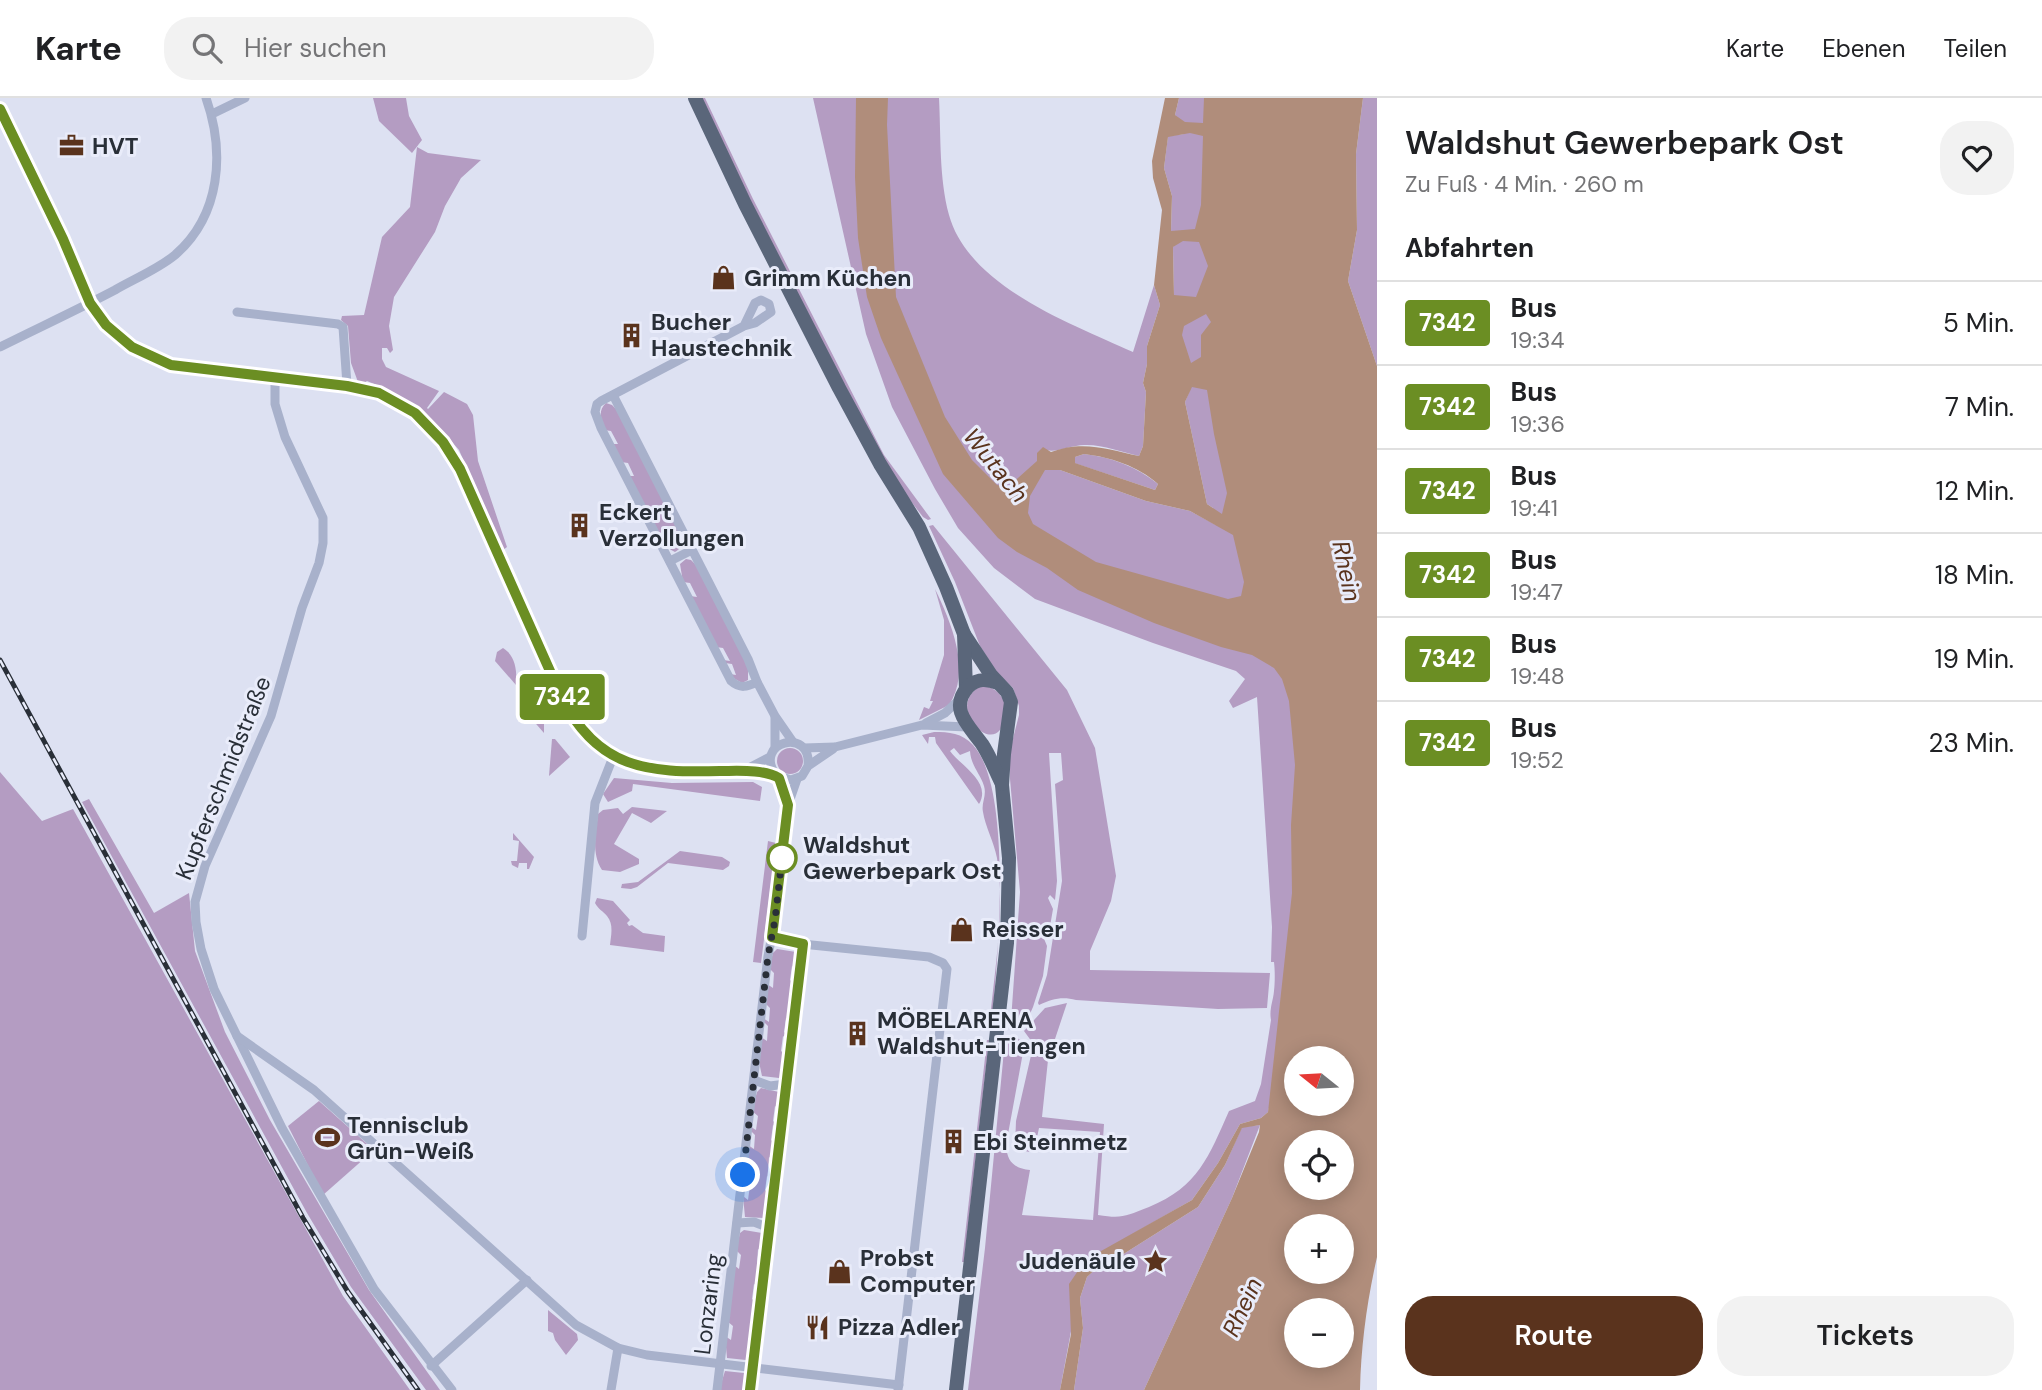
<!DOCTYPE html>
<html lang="de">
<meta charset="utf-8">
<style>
:root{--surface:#fff;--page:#f2f2f2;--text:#202124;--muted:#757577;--line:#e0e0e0;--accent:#5a331d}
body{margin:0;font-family:"DM Sans",sans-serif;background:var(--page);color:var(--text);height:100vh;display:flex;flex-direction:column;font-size:26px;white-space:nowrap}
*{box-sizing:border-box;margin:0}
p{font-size:23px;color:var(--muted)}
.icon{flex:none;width:38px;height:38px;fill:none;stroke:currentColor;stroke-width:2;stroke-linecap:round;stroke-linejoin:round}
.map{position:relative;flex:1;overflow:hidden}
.details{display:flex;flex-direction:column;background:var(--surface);width:665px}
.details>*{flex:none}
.badge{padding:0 14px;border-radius:5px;font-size:24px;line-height:46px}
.needle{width:46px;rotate:288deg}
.controls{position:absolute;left:1284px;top:948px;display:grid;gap:14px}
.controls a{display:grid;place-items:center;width:70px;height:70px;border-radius:50%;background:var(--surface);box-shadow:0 4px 18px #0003;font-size:35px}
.you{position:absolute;width:35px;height:35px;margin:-18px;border:5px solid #fff;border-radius:50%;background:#1a73e8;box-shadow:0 0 0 10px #1a73e833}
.map>.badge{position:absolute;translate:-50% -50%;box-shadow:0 0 0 4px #fff}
h2{padding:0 28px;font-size:26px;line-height:63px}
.round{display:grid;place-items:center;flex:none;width:74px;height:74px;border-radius:28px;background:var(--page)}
.headline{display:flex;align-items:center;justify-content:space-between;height:119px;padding:0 28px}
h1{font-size:33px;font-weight:600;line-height:52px}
.action{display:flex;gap:14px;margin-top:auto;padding:14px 28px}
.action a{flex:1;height:80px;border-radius:28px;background:var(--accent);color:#fff;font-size:28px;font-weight:600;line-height:80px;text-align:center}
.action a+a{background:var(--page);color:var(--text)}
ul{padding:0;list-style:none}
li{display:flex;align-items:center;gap:21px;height:84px;padding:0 28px;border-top:2px solid var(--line)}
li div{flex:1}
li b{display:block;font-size:26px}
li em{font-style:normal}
li .badge{min-width:77px;font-weight:700;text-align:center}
header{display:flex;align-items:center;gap:42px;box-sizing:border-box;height:98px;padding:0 35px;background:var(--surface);border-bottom:2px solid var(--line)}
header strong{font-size:33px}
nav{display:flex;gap:38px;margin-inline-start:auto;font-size:24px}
.search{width:490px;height:63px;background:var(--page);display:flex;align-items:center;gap:18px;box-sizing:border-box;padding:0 24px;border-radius:28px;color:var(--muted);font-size:26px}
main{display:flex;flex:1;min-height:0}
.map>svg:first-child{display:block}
.green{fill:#b49cc2}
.water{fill:#b08d7b;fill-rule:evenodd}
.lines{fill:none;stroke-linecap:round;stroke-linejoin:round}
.street{stroke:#a8b1cb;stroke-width:9}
.primary{stroke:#5a667a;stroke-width:14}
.rail-casing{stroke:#292f38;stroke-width:5}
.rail{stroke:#e9ecfa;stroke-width:2.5;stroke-dasharray:8;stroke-linecap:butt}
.line-casing{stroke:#fff;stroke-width:16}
.line{stroke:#6b8e23;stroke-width:10}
.walk{stroke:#292f38;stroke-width:7;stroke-dasharray:0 12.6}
.stop-dot{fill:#fff;stroke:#6b8e23;stroke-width:3.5}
.labels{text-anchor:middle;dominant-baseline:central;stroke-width:6;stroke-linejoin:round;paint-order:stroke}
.poi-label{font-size:23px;font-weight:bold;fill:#292f38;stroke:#e9ecfa;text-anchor:start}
.street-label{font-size:23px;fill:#292f38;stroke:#e9ecfa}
.stop-label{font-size:23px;font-weight:bold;fill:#292f38;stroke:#e9ecfa;text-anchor:start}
.water-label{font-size:24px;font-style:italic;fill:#5a331d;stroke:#e9ecfa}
</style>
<header>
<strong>Karte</strong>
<div class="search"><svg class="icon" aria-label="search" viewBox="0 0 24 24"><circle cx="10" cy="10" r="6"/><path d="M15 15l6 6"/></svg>Hier suchen</div>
<nav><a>Karte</a><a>Ebenen</a><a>Teilen</a></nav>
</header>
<main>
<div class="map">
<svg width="1377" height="1292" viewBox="0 0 1377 1292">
<rect width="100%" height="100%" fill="#dde1f2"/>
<!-- green -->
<g class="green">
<path d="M373,0H406L409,18L422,42L412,55L379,23Z"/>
<path d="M701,0H705L753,101L884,357L931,421L928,422L923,419L893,380L749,103Z"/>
<path d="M813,0H939C941,39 939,80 949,117C969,189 1072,226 1133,254L1154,187L1160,207L1147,248V266L1143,285L1146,294L1143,348L1139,358C1122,354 1101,346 1084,347C1072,347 1057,355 1046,352L1045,372H1060L1146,403L1190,413L1216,427L1213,410L1207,406L1185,304L1190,292L1181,246V198H1174L1173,149L1183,133H1171L1172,98L1164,70L1168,38L1184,36L1175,17L1179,0H1268L1337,701L1268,1014L1261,1020L1240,1026L1218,1065L1192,1102L1084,1164L1060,1292H968L985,1150L1005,942L1007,940C1016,938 1021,940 1024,949L1006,1047C1007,1063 1013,1070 1030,1072L1022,1117L1093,1122L1100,1034L1039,1030L1035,1049L1029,1054L1019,1051L1015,1048L1016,1023L1032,953V944L1024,933L1045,910L1067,905L1048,962L1042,1019L1104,1026L1098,1117C1123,1121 1125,1118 1149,1109C1198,1089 1209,1058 1229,1013L1255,1003L1261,986L1271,922C1269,911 1273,904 1274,893C1275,884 1275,873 1274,864H1271L1272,829L1257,599L1233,610L1229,603L1245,581L1236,573L1153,545L1035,501L994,470L958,430L935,391L892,309L866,236Z"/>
<path d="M1363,0H1377V268L1348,183L1357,132L1356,56Z"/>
<path d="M417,49L428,55L481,62L461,80L445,108L435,134L394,199L389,228L393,252L390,255L387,250H382V261L386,269L439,293L427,310L428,311L444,294L467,306L473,317L478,363L507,449L503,452L459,352C430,317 410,300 367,283L364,285L358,284L351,265L348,228L341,222L342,218L364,217L382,139L410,109Z"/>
<path d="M606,305L612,307L618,313L681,435C683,444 684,449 675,454C663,449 658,435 652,424H658L652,411L645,410L628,378H634L628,365L621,364L611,346H618L611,333L604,332C602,322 597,313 606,305Z"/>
<path d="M1084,356C1111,359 1137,369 1158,386L1155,392L1074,365L1075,359Z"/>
<path d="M933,427L1067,592L1095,650L1116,778L1111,803L1090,853V872L1270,875L1267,910L1218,911L1076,902C1062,898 1052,901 1039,907L1038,905L1047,877L1062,783L1055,686L1063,682L1061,655H1049L1057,783L1055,802L1050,797L1048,800L1053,811L1048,840L1043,830L1040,831L1047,848L1043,878L1033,909L1029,918L1019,927L1011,923L1020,794L1010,681V652L1019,617V608L1013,590L997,575L980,548L955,484L929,428Z"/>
<path d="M686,461L691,462L699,470L748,567V582L742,585L735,581L730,576L736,577L732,566L725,565L723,562L730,563L723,550L716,549L690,498L697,499L690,485L683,484L680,466Z"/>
<path d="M935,491C951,524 972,573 949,607L919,622L924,609L929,611L933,603H930L944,557V522Z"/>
<path d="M503,550C516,558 517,574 516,587L495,563L497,554Z"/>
<path d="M982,587C998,591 1001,596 1007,610C1005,616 1004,627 1000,632C985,651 946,606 982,587Z"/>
<path d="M527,598H530L544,624V635L523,611Z"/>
<path d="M934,634C949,634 962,635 973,647C1013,690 998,863 992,921H990C995,869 1005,812 997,760C994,744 985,728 983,714C981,705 987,698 984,688C980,675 971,668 970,653L960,657L954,650L950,653C961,668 992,684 979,706L936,645L935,639H929L928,646L922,637Z"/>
<path d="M552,641H555L570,659L549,678Z"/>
<circle cx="790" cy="663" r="13"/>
<path d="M0,674L42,723L73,711L343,1198L410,1292H0Z"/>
<path d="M614,680L672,685L753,684L762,689L760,703L633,686L632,693L608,704L603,696Z"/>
<path d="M89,701L154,815L189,795L195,853L225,934L270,1022L369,1192L440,1292H426L351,1189L307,1115L82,704Z"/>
<path d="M632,709L667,713L651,725L632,715L614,746L639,761V766L620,774L602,772C591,755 596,734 598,716L603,712L618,710L623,716Z"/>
<path d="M513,735L534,759L529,771H527V765H519L518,770L512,767L511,763H517L519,743L513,742Z"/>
<path d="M768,743L776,745L761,865L753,864Z"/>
<path d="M680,753L722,759L730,764L729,768L723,772L668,765L637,789L631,791L621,790L622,786L638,784Z"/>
<path d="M597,800L613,803L630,822L627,825L629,828L632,827L643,835L665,838L664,854L610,847C611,838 614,826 607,818C603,813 598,811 595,805Z"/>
<path d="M777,851L796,854L799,857L797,872L792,868L790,882L795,887L791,924L786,920L784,934L789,939V942L783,938L781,953L787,958L782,978L779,980L762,978L759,964L761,939L767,943L768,928L763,923V920L769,924L770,910L765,905L767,886L773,890L774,875L769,870L773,855Z"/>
<path d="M987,942H989L964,1164H962Z"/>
<path d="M761,990L779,994L780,1012L775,1008L773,1023L779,1028L778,1031L773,1027L771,1042L776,1047L775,1063L769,1059L768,1073L773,1078L772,1082L767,1078L765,1092L771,1097L765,1120L745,1119L743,1098L748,1102L750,1087L744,1082L748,1047L754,1051L755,1037L750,1032L751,1029L756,1032L758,1018L752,1013L757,994Z"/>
<path d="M319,1003L374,1052L323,1097L288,1028Z"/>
<path d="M1260,1027L1232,1100L1144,1292H1074L1083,1230L1080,1200L1087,1179L1098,1169L1122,1157L1198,1109L1225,1067L1242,1029Z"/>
<path d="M744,1132L762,1135L764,1155L758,1151L757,1166L762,1170L759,1190L754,1186L752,1201L758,1206L750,1257L746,1262L727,1260L725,1238L731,1242L733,1228L727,1223L734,1167L739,1171L741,1157L736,1152L740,1135Z"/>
<path d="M548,1212L577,1236L578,1242L566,1257L555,1242L553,1235L548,1233Z"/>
<path d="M725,1273L744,1275L748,1280L747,1292H719Z"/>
</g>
<!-- water -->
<path class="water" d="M856,0H888L887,27L896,199L945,319L972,362L997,387L1008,389L1037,363V355L1043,349L1051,354C1082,342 1108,351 1139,358L1143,348L1146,294L1143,285L1147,266V248L1160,207L1154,187L1162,112L1153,80L1152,63L1165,0H1179L1175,17L1185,24L1203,25L1204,0H1363L1356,56L1357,132L1348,183L1377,268V1159C1367,1203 1361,1247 1360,1292H1144L1232,1100L1259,1034L1260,1027L1242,1030L1225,1067L1198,1109L1122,1157L1098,1169L1087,1179L1080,1200L1083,1230L1074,1292H1060L1071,1236L1069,1186L1084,1164L1094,1157L1192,1102L1218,1065L1240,1026L1261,1020L1268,1014L1292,795L1291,727L1295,667L1289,603L1282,581L1274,570L1252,557L1221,549L1154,525L1078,492L1047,470L1017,454L998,440L943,376L881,240L867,199L858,140L855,79ZM1190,35L1203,38L1201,107L1195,131L1171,133L1172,98L1164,70L1168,39ZM1183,143L1199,144L1208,168L1196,199L1174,197L1173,149ZM1206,216L1211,224L1201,237V259L1191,265L1182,237L1184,228ZM1192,289L1207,292L1214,336L1227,395L1222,416L1207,406L1185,304ZM1084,356C1110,359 1138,368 1158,386L1155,392L1075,365V359ZM1045,372H1060L1146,403L1190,413L1233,437L1244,484L1241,498L1228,501L1096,464L1033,426L1028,415L1030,398ZM1297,961H1342V1006H1297ZM1297,1045H1342V1090H1297ZM1297,1129H1342V1174H1297ZM1297,1213H1342V1258H1297Z"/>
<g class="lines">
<!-- street -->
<g class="street">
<path d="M0,11C20,54 42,97 62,140C75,169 84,202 105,226C166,295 296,269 378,294C409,304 435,332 453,359L562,600C591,657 631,675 694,674C711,674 727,672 743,672C754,673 765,676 776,677"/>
<path d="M212,16L245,0"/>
<path d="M237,214L338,226L343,229L347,287"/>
<path d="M0,249C38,230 77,212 115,192C134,181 158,171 175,157C221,117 225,54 206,0"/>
<path d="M275,281V306L285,339L323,420V445L319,465L302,510L271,618L205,768L195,804L196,824L201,851L214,891L282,1030L374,1191L452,1292"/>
<path d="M613,297L748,561L757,584C747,589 740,591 731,583L601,330L595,314L597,306L601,303L744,228L755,225L771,214L769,206L761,202L755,205L744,228"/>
<path d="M670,463L692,452"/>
<path d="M757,584L775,618L793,644"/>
<path d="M775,619V649"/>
<path d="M926,625L945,615L960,601"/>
<path d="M804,650L835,649L922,627L967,629"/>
<path d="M808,668C812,628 752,644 776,677L791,682L802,678L808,668L833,651"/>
<path d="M745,672L770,659"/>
<path d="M779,680L788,707"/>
<path d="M582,838L595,705L613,659"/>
<path d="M772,839L802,846L929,859L943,865L947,871L898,1292"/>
<path d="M237,938L314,992L576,1227L618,1250"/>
<path d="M754,982L770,988L786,986"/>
<path d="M737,1125L754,1124L769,1130"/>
<path d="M431,1268L527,1182"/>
<path d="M611,1292L618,1250L647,1257L899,1287"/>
<path d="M717,1292L768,858L775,822L788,707L797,681"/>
<path d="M750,1292L802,846"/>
</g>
<!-- primary -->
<g class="primary">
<path d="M695,0L745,106L839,290L880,366L919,429L946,489L964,536L991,577L1007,594L1011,604L1004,656L1002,687L1009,760L1007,845L956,1292"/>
<path d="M964,536L966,591"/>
<path d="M998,585C987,581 977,580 968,589C948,611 970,629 982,646C990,658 995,672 1002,686"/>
</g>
<defs>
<path id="rail" d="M0,562L303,1120L348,1194L418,1292"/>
</defs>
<!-- rail casing -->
<use href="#rail" class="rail-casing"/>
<!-- rail -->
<use href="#rail" class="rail"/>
</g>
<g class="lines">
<defs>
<path id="line" d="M0,11L63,141L90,205L106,227L132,249L171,267L347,288L379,295L415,315L443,344L460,371L562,600C598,671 648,675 720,673C738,673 763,671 779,680L788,707L772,839L803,846L750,1292"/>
</defs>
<!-- line casing -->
<use href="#line" class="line-casing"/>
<!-- line -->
<use href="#line" class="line"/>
<!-- walk -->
<path class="walk" d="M743,1077L768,858L775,822L782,760"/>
</g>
<!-- icons -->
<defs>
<symbol id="office-bare" viewBox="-9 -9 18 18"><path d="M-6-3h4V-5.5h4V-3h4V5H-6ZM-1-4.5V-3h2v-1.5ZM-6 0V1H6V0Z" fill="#5a331d" stroke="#e9ecfa" stroke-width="2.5" paint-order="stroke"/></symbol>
<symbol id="shop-bare" viewBox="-9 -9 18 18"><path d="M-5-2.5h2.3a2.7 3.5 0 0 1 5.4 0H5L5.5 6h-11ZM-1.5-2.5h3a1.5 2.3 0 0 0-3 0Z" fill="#5a331d" stroke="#e9ecfa" stroke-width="2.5" paint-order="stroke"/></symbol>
<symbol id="building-bare" viewBox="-9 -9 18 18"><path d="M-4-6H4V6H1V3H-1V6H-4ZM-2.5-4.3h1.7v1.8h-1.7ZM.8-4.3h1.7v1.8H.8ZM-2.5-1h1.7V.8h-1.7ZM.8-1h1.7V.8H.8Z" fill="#5a331d" stroke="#e9ecfa" stroke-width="2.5" paint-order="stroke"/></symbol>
<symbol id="stadium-bare" viewBox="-9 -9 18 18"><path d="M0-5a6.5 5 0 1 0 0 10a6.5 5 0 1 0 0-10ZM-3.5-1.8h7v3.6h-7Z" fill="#5a331d" stroke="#e9ecfa" stroke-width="2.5" paint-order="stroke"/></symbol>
<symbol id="sight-bare" viewBox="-9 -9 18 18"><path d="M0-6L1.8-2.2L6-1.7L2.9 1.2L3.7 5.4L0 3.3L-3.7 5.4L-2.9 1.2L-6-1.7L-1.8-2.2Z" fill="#5a331d" stroke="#e9ecfa" stroke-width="2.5" paint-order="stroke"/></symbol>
<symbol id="restaurant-bare" viewBox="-9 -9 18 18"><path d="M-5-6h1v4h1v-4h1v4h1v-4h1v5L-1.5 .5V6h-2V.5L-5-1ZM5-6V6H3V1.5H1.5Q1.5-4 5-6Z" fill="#5a331d" stroke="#e9ecfa" stroke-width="2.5" paint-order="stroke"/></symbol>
</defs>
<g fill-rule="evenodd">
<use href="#office-bare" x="54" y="30" width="35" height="35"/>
<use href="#shop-bare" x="706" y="162" width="35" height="35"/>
<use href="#building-bare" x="614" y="220" width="35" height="35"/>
<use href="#building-bare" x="562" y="410" width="35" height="35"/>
<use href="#shop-bare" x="944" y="814" width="35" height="35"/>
<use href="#building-bare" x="840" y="918" width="35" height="35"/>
<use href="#stadium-bare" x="310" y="1022" width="35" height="35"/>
<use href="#building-bare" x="936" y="1026" width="35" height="35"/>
<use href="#sight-bare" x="1138" y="1146" width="35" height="35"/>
<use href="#shop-bare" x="822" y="1156" width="35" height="35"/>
<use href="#restaurant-bare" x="800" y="1212" width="35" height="35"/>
</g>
<!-- markers -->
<circle class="stop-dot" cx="782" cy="760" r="14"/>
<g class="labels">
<!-- poi labels -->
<g class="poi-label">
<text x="92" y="48">HVT</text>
<text x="744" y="180">Grimm Küchen</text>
<text x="651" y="224">Bucher<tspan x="651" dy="26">Haustechnik</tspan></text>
<text x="599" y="414">Eckert<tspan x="599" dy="26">Verzollungen</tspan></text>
<text x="982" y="831">Reisser</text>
<text x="877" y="922">MÖBELARENA<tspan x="877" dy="26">Waldshut-Tiengen</tspan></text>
<text x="347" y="1027">Tennisclub<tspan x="347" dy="26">Grün-Weiß</tspan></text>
<text x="973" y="1044">Ebi Steinmetz</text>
<text x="860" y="1160">Probst<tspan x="860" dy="26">Computer</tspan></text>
<text x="1136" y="1163" text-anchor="end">Judenäule</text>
<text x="838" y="1229">Pizza Adler</text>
</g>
<!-- street labels -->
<g class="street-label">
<text transform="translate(223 680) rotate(-68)">Kupferschmidstraße</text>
<text transform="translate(708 1206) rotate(-83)">Lonzaring</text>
</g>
<!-- stop labels -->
<g class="stop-label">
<text x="803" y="747">Waldshut<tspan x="803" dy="26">Gewerbepark Ost</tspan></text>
</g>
<!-- water labels -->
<g class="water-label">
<text transform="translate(996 367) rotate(51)">Wutach</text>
<text transform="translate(1347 473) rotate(78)">Rhein</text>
<text transform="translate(1242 1209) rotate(-65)">Rhein</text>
</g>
</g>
</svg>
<div class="controls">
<a><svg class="needle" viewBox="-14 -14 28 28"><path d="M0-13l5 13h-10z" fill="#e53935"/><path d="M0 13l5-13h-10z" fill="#757577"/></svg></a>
<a><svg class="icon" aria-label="locate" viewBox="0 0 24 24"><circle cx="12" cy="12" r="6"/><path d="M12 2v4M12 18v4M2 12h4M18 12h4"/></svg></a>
<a>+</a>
<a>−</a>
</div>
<div class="you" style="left:743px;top:1077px"></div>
<b class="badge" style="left:562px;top:599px;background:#6b8e23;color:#fff">7342</b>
</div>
<section class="details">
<div class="headline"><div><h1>Waldshut Gewerbepark Ost</h1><p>Zu Fuß · 4 Min. · 260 m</p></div><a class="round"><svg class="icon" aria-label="heart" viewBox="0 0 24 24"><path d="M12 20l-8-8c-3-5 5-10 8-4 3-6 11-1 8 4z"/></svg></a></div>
<h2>Abfahrten</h2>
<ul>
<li><span class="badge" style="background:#6b8e23;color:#fff">7342</span><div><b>Bus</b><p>19:34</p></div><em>5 Min.</em></li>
<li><span class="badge" style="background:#6b8e23;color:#fff">7342</span><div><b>Bus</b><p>19:36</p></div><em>7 Min.</em></li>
<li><span class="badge" style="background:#6b8e23;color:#fff">7342</span><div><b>Bus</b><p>19:41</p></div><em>12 Min.</em></li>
<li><span class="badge" style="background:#6b8e23;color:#fff">7342</span><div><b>Bus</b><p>19:47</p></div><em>18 Min.</em></li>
<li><span class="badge" style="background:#6b8e23;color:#fff">7342</span><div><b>Bus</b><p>19:48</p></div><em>19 Min.</em></li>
<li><span class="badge" style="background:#6b8e23;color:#fff">7342</span><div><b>Bus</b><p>19:52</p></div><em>23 Min.</em></li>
</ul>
<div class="action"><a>Route</a><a>Tickets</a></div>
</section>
</main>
